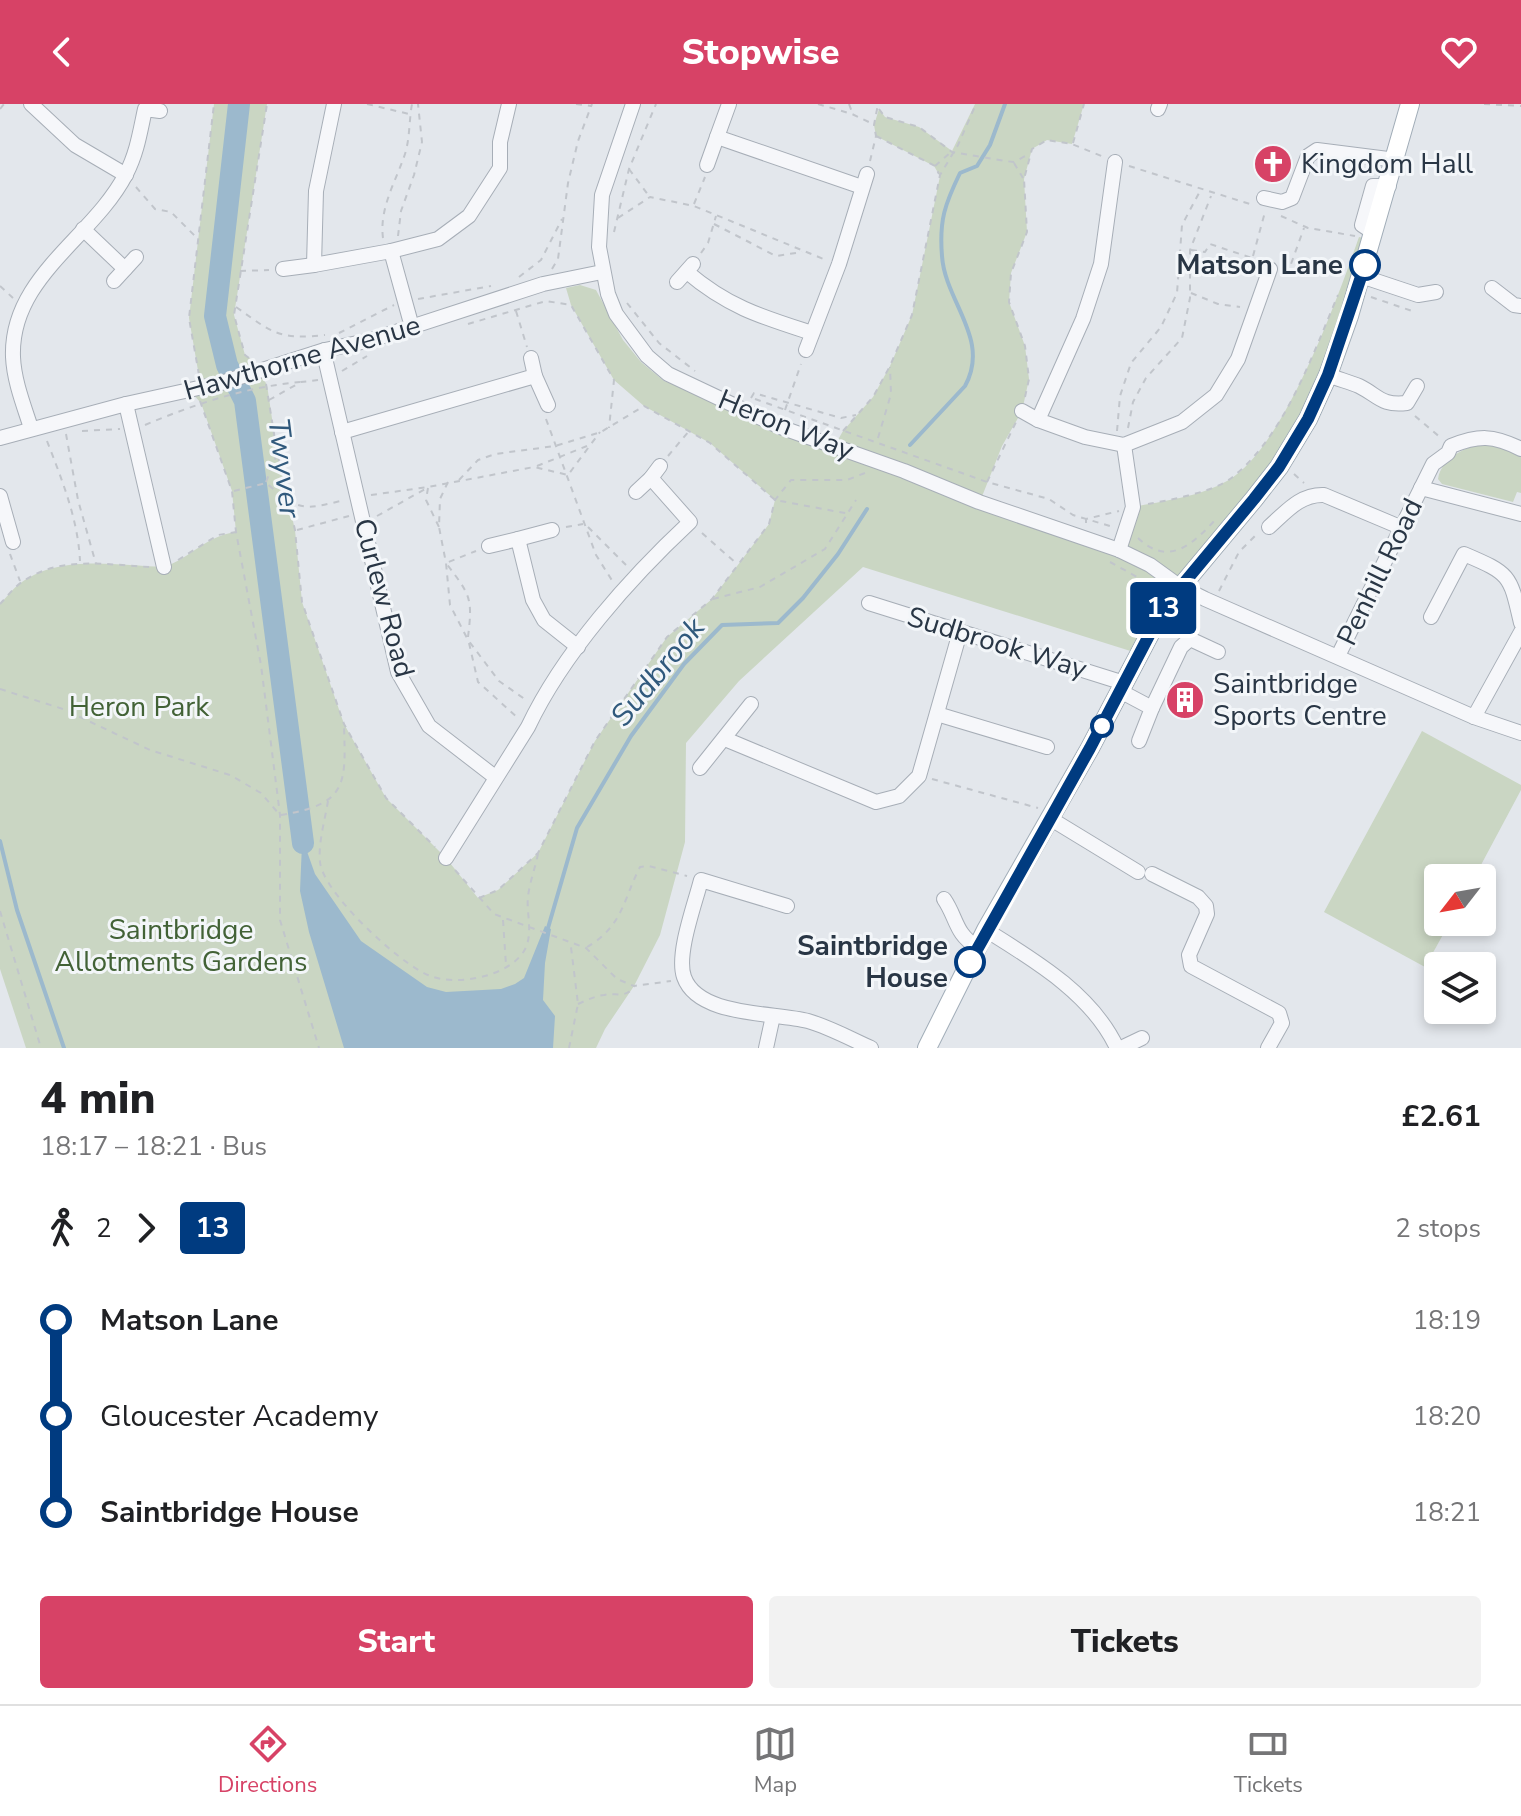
<!DOCTYPE html>
<meta charset="utf-8">
<style>
:root{--surface:#fff;--page:#f2f2f2;--text:#202124;--muted:#757577;--line:#e0e0e0;--accent:#d74266}
body{margin:0;font-family:"Nunito Sans",sans-serif;background:var(--page);color:var(--text);height:100vh;display:flex;flex-direction:column;font-size:30px;white-space:nowrap}
*{box-sizing:border-box;margin:0}
p{font-size:26px;color:var(--muted)}
.icon{flex:none;width:44px;height:44px;fill:none;stroke:currentColor;stroke-width:2;stroke-linecap:round;stroke-linejoin:round}
.map{position:relative;height:944px;overflow:hidden}
.details{display:flex;flex-direction:column;background:var(--surface);flex:1}
.details>*{flex:none}
.badge{padding:0 16px;border-radius:6px;font-size:28px;line-height:52px}
.needle{width:52px;rotate:239deg}
.controls{position:absolute;left:1424px;top:760px;display:grid;gap:16px}
.controls a{display:grid;place-items:center;width:72px;height:72px;border-radius:8px;background:var(--surface);box-shadow:0 4px 12px #0003;font-size:40px}
.map>.badge{position:absolute;translate:-50% -50%;box-shadow:0 0 0 4px #fff}
.legs{display:flex;align-items:center;gap:12px;height:88px;padding:0 40px;font-size:26px}
.legs p{margin-inline-start:auto}
.overview{display:flex;align-items:center;justify-content:space-between;height:136px;padding:0 40px}
h1{font-size:44px;font-weight:800;line-height:60px}
.primary-button{display:flex;gap:16px;margin-top:auto;padding:16px 40px}
.primary-button a{flex:1;height:92px;border-radius:8px;background:var(--accent);color:#fff;font-size:32px;font-weight:800;line-height:92px;text-align:center}
.primary-button a+a{background:var(--page);color:var(--text)}
ul{padding:0 40px;list-style:none}
li{display:flex;align-items:center;gap:28px;height:96px;font-size:30px}
li i{display:grid;place-items:center;width:12px;height:100%;margin:0 10px;background:currentColor}
li i::after{content:'';width:20px;height:20px;margin:-10px;border:6px solid;border-radius:50%;background:var(--surface)}
li p{margin-inline-start:auto}
li:first-child i{background:linear-gradient(#0000 50%,currentColor 0)}
li:last-child i{background:linear-gradient(currentColor 50%,#0000 0)}
header{display:flex;justify-content:space-between;align-items:center;height:104px;padding:0 40px;background:var(--accent);color:#fff;font-size:36px;font-weight:800}
.menu{display:flex;justify-content:space-around;align-items:center;height:112px;border-top:2px solid var(--line);background:var(--surface);font-size:22px;color:var(--muted)}
.menu a{display:grid;justify-items:center;gap:4px}
.menu .active{color:var(--accent)}
.map>svg:first-child{display:block}
.green{fill:#cad6c3}
.water{fill:#9cb9cd}
.lines{fill:none;stroke-linecap:round;stroke-linejoin:round}
.stream{stroke:#9cb9cd;stroke-width:4}
.river{stroke:#9cb9cd;stroke-width:22}
.minor-casing{stroke:#a7aeb7;stroke-width:16}
.major-casing{stroke:#a1adb8;stroke-width:20}
.path{stroke:#c1c5cb;stroke-width:2;stroke-dasharray:6 6;stroke-linecap:butt}
.minor{stroke:#f6f7fa;stroke-width:14}
.major{stroke:#fff;stroke-width:18}
.line-1-casing{stroke:#fff;stroke-width:18}
.line-1{stroke:#003b80;stroke-width:12}
.stop-1-dot{fill:#fff;stroke:#003b80;stroke-width:4}
.labels{text-anchor:middle;dominant-baseline:central;stroke-width:6;stroke-linejoin:round;paint-order:stroke}
.poi-label{font-size:28px;fill:#293645;stroke:#f3f6f9;text-anchor:start}
.stop-label{font-size:28px;font-weight:bold;fill:#293645;stroke:#f3f6f9;text-anchor:end}
.street-label{font-size:28px;fill:#293645;stroke:#f3f6f9}
.park-label{font-size:28px;fill:#426236;stroke:#f3f6f9}
.water-label{font-size:30px;font-style:italic;fill:#30597c;stroke:#f3f6f9}
</style>
<header><svg class="icon" aria-label="back" viewBox="0 0 24 24"><path d="M15 5l-7 7 7 7"/></svg>Stopwise<svg class="icon" aria-label="heart" viewBox="0 0 24 24"><path d="M12 20l-8-8c-3-5 5-10 8-4 3-6 11-1 8 4z"/></svg></header>
<div class="map">
<svg width="1521" height="944" viewBox="0 0 1521 944">
<rect width="100%" height="100%" fill="#e3e7ec"/>
<!-- green -->
<g class="green">
<path d="M214,0H267L234,211L245,251L267,266L260,269L267,281L277,348L295,426L302,498L344,620L386,694L446,754L478,794L498,786L538,749L595,637L667,533L712,495L769,420L775,396L710,339L644,302L614,276L571,201L566,184L580,181L596,186L623,236L641,258L664,277L835,341L843,327L873,293L890,262L912,211L940,72L934,62L876,32L874,21L879,5L885,13L919,23L952,47L975,0H1084L1072,40L1047,36L1032,45L1024,75L1027,128L1011,169L1009,198L1025,242L1029,275L1022,307L1002,342L981,395L1119,446L1133,403C1163,397 1199,393 1227,377C1283,347 1338,193 1359,133L1372,136L1317,297L1140,550L863,463L739,577L686,639L685,738L660,831L634,882L605,925L596,944H26L0,865V500C7,493 14,483 22,478C63,450 117,462 164,463C191,454 205,432 236,428L232,387L201,299L190,287L201,284L189,214Z"/>
<path d="M1487,338L1521,350V389L1517,388L1513,398L1442,380L1438,375C1442,352 1467,343 1487,338Z"/>
<path d="M1422,627L1521,681V686L1474,774H1438V818H1450L1425,863L1324,808Z"/>
</g>
<!-- water -->
<path class="water" d="M304,739L315,770L361,837L427,883L446,888L501,885L515,880L524,874L545,822L551,825L545,859L543,896L555,912L553,944H344L309,828L300,787L302,740Z"/>
<g class="lines">
<!-- stream -->
<g class="stream">
<path d="M910,341L965,282C991,235 945,198 942,152C939,116 945,100 960,69L977,62L990,41L1005,0"/>
<path d="M0,737L17,806L64,944"/>
<path d="M548,824L577,724L631,632L684,560L722,521L778,519L803,494L838,450L867,405"/>
</g>
<!-- river -->
<path class="river" d="M239,0L215,212L227,261L245,297L303,739"/>
<defs>
<g id="minor">
<path d="M31,0L75,41L126,71"/>
<path d="M334,0L316,87L314,161L391,147L412,223"/>
<path d="M633,0L602,91L599,143L608,190L616,210L647,252L668,270L780,323L904,367L979,398L1119,446L1150,461L1179,482L1205,495L1474,613L1521,629"/>
<path d="M729,0L717,33L862,83"/>
<path d="M1158,5L1160,0"/>
<path d="M1115,58L1101,160L1083,215L1038,316L1085,333L1124,341L1182,318L1216,291L1238,255L1270,165"/>
<path d="M707,61L717,33"/>
<path d="M1264,94L1282,98L1292,94L1308,52L1317,46L1396,56"/>
<path d="M83,125L125,165"/>
<path d="M1374,129L1362,121L1373,82H1389"/>
<path d="M391,147L438,135L469,112L500,64V38L509,0"/>
<path d="M283,165L314,161"/>
<path d="M687,168C728,203 762,213 812,229"/>
<path d="M1361,172L1418,191L1436,188"/>
<path d="M114,177L136,153"/>
<path d="M677,178L693,160"/>
<path d="M1492,184L1514,201L1521,202"/>
<path d="M325,246V254L398,568L429,622L495,673"/>
<path d="M806,246L839,160L867,70"/>
<path d="M531,254L535,272"/>
<path d="M1328,271C1338,275 1349,278 1359,282C1379,292 1381,302 1407,299L1417,282"/>
<path d="M126,300L164,463"/>
<path d="M1022,307L1038,316"/>
<path d="M31,324C24,302 14,277 13,253C10,173 93,134 126,70C137,49 140,28 145,5L160,7"/>
<path d="M342,328L535,272L548,301"/>
<path d="M0,334L126,300L221,279L325,246L371,236L543,180L602,168"/>
<path d="M1421,384L1521,410"/>
<path d="M636,388L651,374"/>
<path d="M0,392L13,438"/>
<path d="M1269,423C1286,408 1300,390 1324,391L1400,423"/>
<path d="M518,435L552,426"/>
<path d="M489,442L518,435L533,496L544,516L578,543"/>
<path d="M1119,446L1133,403L1124,341"/>
<path d="M869,499L1124,579"/>
<path d="M1431,513L1464,450C1511,470 1510,471 1521,519"/>
<path d="M1338,552L1433,360L1448,349L1451,342C1479,331 1493,331 1521,345"/>
<path d="M1120,587L1152,604L1139,637"/>
<path d="M1152,604L1181,543L1190,535L1218,548"/>
<path d="M937,610L1047,643"/>
<path d="M1474,613L1521,528"/>
<path d="M725,635L876,698L899,692L919,672L960,528"/>
<path d="M700,664L751,600"/>
<path d="M1051,715L1138,768"/>
<path d="M446,754L528,623C563,549 630,474 690,418L651,374L660,362"/>
<path d="M1152,770L1198,793L1206,802L1207,810L1189,851L1191,862L1279,909L1282,919L1268,944"/>
<path d="M944,795C957,814 955,830 977,843"/>
<path d="M787,802L701,776C695,800 676,850 684,873C698,913 774,908 808,917C829,923 851,935 871,944"/>
<path d="M986,826C1034,856 1092,890 1117,944"/>
<path d="M766,944L773,912"/>
<path d="M1121,944L1142,934"/>
</g>
<path id="major" d="M927,944L986,826L1090,644L1164,503L1254,395L1279,363L1308,315L1328,271L1349,212L1410,0"/>
</defs>
<!-- minor casing -->
<use href="#minor" class="minor-casing"/>
<!-- major casing -->
<use href="#major" class="major-casing"/>
<!-- path -->
<g class="path">
<path d="M367,0L409,10"/>
<path d="M576,0L591,2"/>
<path d="M818,0L852,10L873,20"/>
<path d="M849,0L852,8"/>
<path d="M1484,0L1521,2"/>
<path d="M0,5L4,0"/>
<path d="M879,5L885,13L919,23L952,48L1005,57L1014,58L1029,50"/>
<path d="M876,32L935,62L939,70"/>
<path d="M1073,39L1084,0"/>
<path d="M870,57L876,32L874,21L878,0"/>
<path d="M1014,59L1023,74"/>
<path d="M935,62L951,48"/>
<path d="M1129,62L1253,101"/>
<path d="M629,65L649,92"/>
<path d="M136,83L155,105L171,108L197,134"/>
<path d="M694,100L705,73"/>
<path d="M1281,112L1308,124L1355,132"/>
<path d="M618,114L650,93L694,102L826,156"/>
<path d="M714,120L776,152L802,148"/>
<path d="M614,128L629,65L656,0"/>
<path d="M398,132L401,107L414,71L422,38L418,0"/>
<path d="M383,134C379,104 396,77 405,50C410,34 409,16 412,0"/>
<path d="M1191,146L1205,148L1210,140L1261,157"/>
<path d="M701,149L708,139L716,112"/>
<path d="M1253,152L1265,108"/>
<path d="M552,165L558,155L568,79L578,37L592,0"/>
<path d="M240,167L269,166"/>
<path d="M1287,171L1304,124"/>
<path d="M519,173L541,156L562,115"/>
<path d="M0,182L13,194"/>
<path d="M1191,189L1218,200L1240,203"/>
<path d="M1371,193L1415,208"/>
<path d="M418,195L491,182"/>
<path d="M627,199L659,239L695,267"/>
<path d="M236,203C273,229 278,236 325,231"/>
<path d="M516,207L527,243"/>
<path d="M468,220L546,197L571,201L614,276L609,324"/>
<path d="M339,229L394,201"/>
<path d="M249,254L245,251L234,211L267,0"/>
<path d="M342,267L367,252"/>
<path d="M199,271L189,214L214,0"/>
<path d="M266,280L277,348L295,426L302,498L344,620L386,694L435,743"/>
<path d="M1025,293L1029,275L1025,242L1009,198L1011,169L1027,128L1024,75L1032,45L1047,36L1072,40L1104,53"/>
<path d="M751,294L754,289L841,314L856,311"/>
<path d="M755,295L987,378L1049,395L1073,411L1113,423"/>
<path d="M269,296L301,278L318,276"/>
<path d="M200,297L232,387L236,428L261,561L280,711V816L319,944"/>
<path d="M785,306L801,260"/>
<path d="M1415,312L1441,334"/>
<path d="M546,315L596,451L613,478"/>
<path d="M145,321C195,300 246,283 300,278"/>
<path d="M1128,324L1133,298L1146,274L1182,234L1190,194V146L1211,92"/>
<path d="M82,327L120,325"/>
<path d="M843,327L873,293L890,262L912,211L940,71L958,41L976,0"/>
<path d="M1117,327L1120,292L1131,259L1161,223L1177,189L1182,121L1199,89"/>
<path d="M66,330L78,396L96,460"/>
<path d="M878,334L891,290L890,263"/>
<path d="M47,337C62,376 78,415 80,457"/>
<path d="M668,352L689,327"/>
<path d="M537,362L587,342"/>
<path d="M1294,370L1304,379"/>
<path d="M459,376L478,356L495,350L555,342L601,328L644,302L710,339L775,396L850,410"/>
<path d="M266,378L277,350"/>
<path d="M448,378L440,395L439,423L446,459L450,501L468,536L499,577L526,596"/>
<path d="M987,378L1016,318"/>
<path d="M428,384L426,396L439,423"/>
<path d="M234,387L266,379C301,408 302,406 345,396"/>
<path d="M371,391L428,383L534,363L568,371L600,328"/>
<path d="M1148,400C1170,396 1213,388 1230,375C1284,334 1312,252 1338,191"/>
<path d="M377,412L427,384"/>
<path d="M1086,419V415L1119,407"/>
<path d="M566,423L583,420"/>
<path d="M588,423L626,461"/>
<path d="M297,426L349,412"/>
<path d="M702,429L737,460"/>
<path d="M1138,434C1169,464 1194,439 1216,415"/>
<path d="M10,450L20,477"/>
<path d="M178,456L218,431L236,428"/>
<path d="M1110,458L1148,479L1154,492"/>
<path d="M1219,487L1239,448L1257,430"/>
<path d="M713,495L760,483L825,445L856,396"/>
<path d="M0,500C7,493 14,483 22,478C60,451 107,461 150,463"/>
<path d="M468,533C473,493 470,491 446,459L476,447"/>
<path d="M469,539L478,578L518,614"/>
<path d="M0,585L63,605L150,646L230,671L261,689L279,710"/>
<path d="M932,675L1038,704"/>
<path d="M328,697C325,716 318,739 320,758C323,789 399,859 428,871C455,883 508,873 524,847C534,830 526,810 528,792C530,778 535,764 538,750"/>
<path d="M281,711C347,700 346,681 344,622"/>
<path d="M455,766L494,810L586,844L617,875L634,882L671,877"/>
<path d="M479,794L498,786L538,749L595,637L667,533L712,495L769,420L775,396L791,376H847L865,369"/>
<path d="M0,807L41,944"/>
<path d="M503,816L506,861"/>
<path d="M587,843C623,822 623,796 640,763L649,762L687,772"/>
<path d="M578,900C587,896 595,892 604,891C616,888 625,895 634,883"/>
<path d="M569,944L578,900L571,843"/>
</g>
<!-- minor -->
<use href="#minor" class="minor"/>
<!-- major -->
<use href="#major" class="major"/>
</g>
<g class="lines">
<defs>
<path id="line-1" d="M970,858L1090,644L1164,503L1254,395L1279,363L1308,315L1328,271L1365,161"/>
</defs>
<!-- line-1 casing -->
<use href="#line-1" class="line-1-casing"/>
<!-- line-1 -->
<use href="#line-1" class="line-1"/>
</g>
<!-- icons -->
<defs>
<symbol id="church-disc" viewBox="-11 -11 22 22"><circle r="9.5" fill="#d74266" stroke="#f3f6f9"/><path d="M-1.2-6h2.4v3.5h3.3v2.4h-3.3V6h-2.4V-.1h-3.3v-2.4h3.3Z" fill="#fff"/></symbol>
<symbol id="building-disc" viewBox="-11 -11 22 22"><circle r="9.5" fill="#d74266" stroke="#f3f6f9"/><path d="M-4-6H4V6H1V3H-1V6H-4ZM-2.5-4.3h1.7v1.8h-1.7ZM.8-4.3h1.7v1.8H.8ZM-2.5-1h1.7V.8h-1.7ZM.8-1h1.7V.8H.8Z" fill="#fff"/></symbol>
</defs>
<g fill-rule="evenodd">
<use href="#church-disc" x="1251" y="38" width="44" height="44"/>
<use href="#building-disc" x="1163" y="574" width="44" height="44"/>
</g>
<!-- markers -->
<g class="stop-1-dot">
<circle cx="1365" cy="161" r="14"/>
<circle cx="1102" cy="622" r="10"/>
<circle cx="970" cy="858" r="14"/>
</g>
<g class="labels">
<!-- poi labels -->
<g class="poi-label">
<text x="1301" y="60">Kingdom Hall</text>
<text x="1213" y="580">Saintbridge<tspan x="1213" dy="32">Sports Centre</tspan></text>
</g>
<!-- stop labels -->
<g class="stop-label">
<text x="1343" y="161">Matson Lane</text>
<text x="948" y="842">Saintbridge<tspan x="948" dy="32">House</tspan></text>
</g>
<!-- street labels -->
<g class="street-label">
<text transform="translate(302 254) rotate(-16)">Hawthorne Avenue</text>
<text transform="translate(786 321) rotate(22)">Heron Way</text>
<text transform="translate(1380 468) rotate(-64)">Penhill Road</text>
<text transform="translate(384 494) rotate(75)">Curlew Road</text>
<text transform="translate(997 539) rotate(17)">Sudbrook Way</text>
</g>
<!-- park labels -->
<g class="park-label">
<text x="139" y="603">Heron Park</text>
<text x="181" y="826">Saintbridge<tspan x="181" dy="32">Allotments Gardens</tspan></text>
</g>
<!-- water labels -->
<g class="water-label">
<text transform="translate(284 364) rotate(83)">Twyver</text>
<text transform="translate(658 568) rotate(-51)">Sudbrook</text>
</g>
</g>
</svg>
<div class="controls">
<a><svg class="needle" viewBox="-14 -14 28 28"><path d="M0-13l5 13h-10z" fill="#e53935"/><path d="M0 13l5-13h-10z" fill="#757577"/></svg></a>
<a><svg class="icon" aria-label="layers" viewBox="0 0 24 24"><path d="M12 4l9 5-9 5-9-5zM3 14l9 5 9-5"/></svg></a>
</div>
<b class="badge" style="left:1163px;top:504px;background:#003b80;color:#fff">13</b>
</div>
<section class="details">
<div class="overview"><div><h1>4 min</h1><p>18:17 – 18:21 · Bus</p></div><b>£2.61</b></div>
<div class="legs"><svg class="icon" aria-label="walk" viewBox="0 0 24 24"><circle cx="13" cy="4" r="2"/><path d="M13 8l-2 6 4 7M11 14l-3 7M7 12l3-4h3l4 4"/></svg>2<svg class="icon" aria-label="forward" viewBox="0 0 24 24"><path d="M9 5l7 7-7 7"/></svg><b class="badge" style="background:#003b80;color:#fff">13</b><p>2 stops</p></div>
<ul>
<li><i style="color:#003b80"></i><b>Matson Lane</b><p>18:19</p></li>
<li><i style="color:#003b80"></i><span>Gloucester Academy</span><p>18:20</p></li>
<li><i style="color:#003b80"></i><b>Saintbridge House</b><p>18:21</p></li>
</ul>
<div class="primary-button"><a>Start</a><a>Tickets</a></div>
</section>
<nav class="menu">
<a class="active"><svg class="icon" aria-label="directions" viewBox="0 0 24 24"><path d="M12 3l9 9-9 9-9-9zM9 14v-3h6M13 9l2 2-2 2"/></svg>Directions</a>
<a><svg class="icon" aria-label="map" viewBox="0 0 24 24"><path d="M3 6l6-2 6 2 6-2v14l-6 2-6-2-6 2zM9 4v14M15 6v14"/></svg>Map</a>
<a><svg class="icon" aria-label="tickets" viewBox="0 0 24 24"><path d="M3 7h18v10H3zM15 7v10"/></svg>Tickets</a>
</nav>
